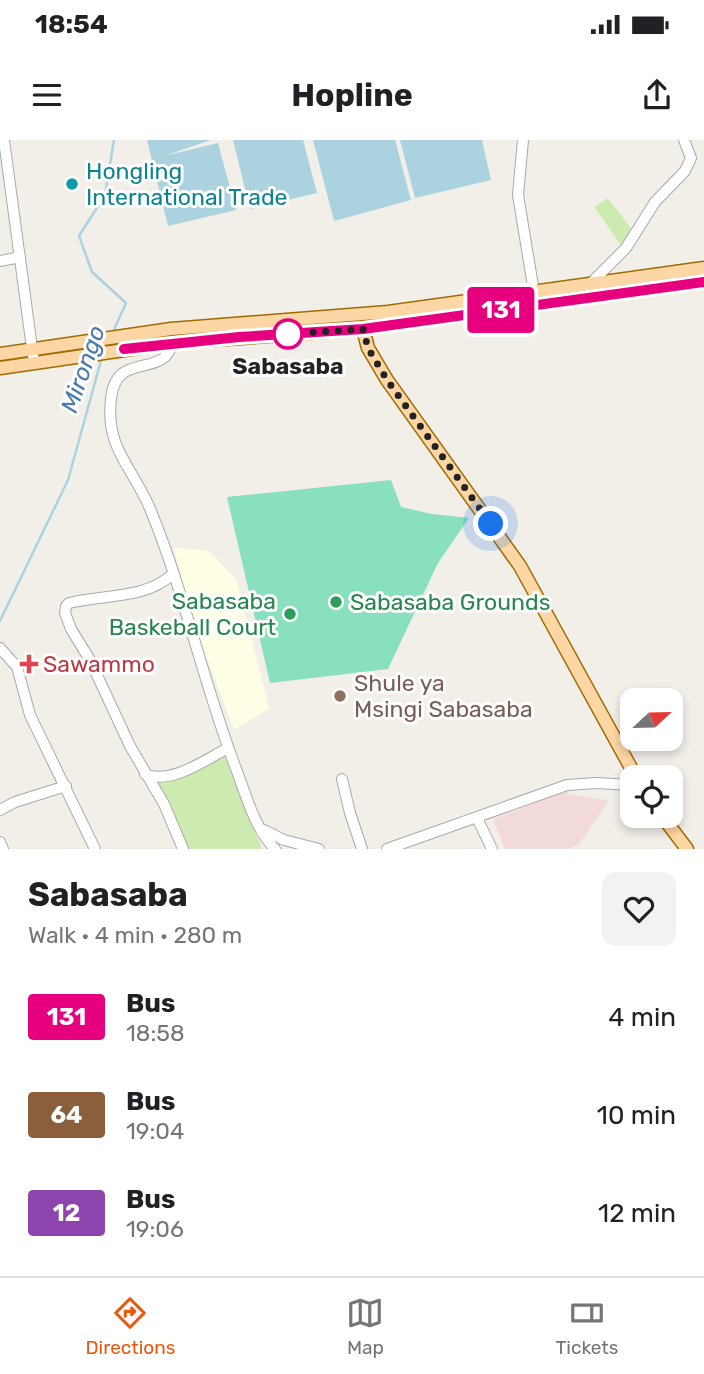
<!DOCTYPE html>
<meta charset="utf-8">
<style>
:root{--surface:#fff;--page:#f2f2f2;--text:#202124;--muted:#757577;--line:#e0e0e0;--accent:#ea580c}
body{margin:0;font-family:Rubik,sans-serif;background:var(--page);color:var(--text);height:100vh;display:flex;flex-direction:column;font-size:26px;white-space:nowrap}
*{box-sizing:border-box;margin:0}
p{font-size:23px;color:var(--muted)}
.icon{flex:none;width:38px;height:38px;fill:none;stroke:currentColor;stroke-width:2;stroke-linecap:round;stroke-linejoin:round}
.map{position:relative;height:709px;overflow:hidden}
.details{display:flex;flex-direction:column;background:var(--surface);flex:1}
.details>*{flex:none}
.badge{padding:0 14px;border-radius:5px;font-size:24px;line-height:46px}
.needle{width:46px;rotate:68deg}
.fabs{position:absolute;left:620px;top:548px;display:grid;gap:14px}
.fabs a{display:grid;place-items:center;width:63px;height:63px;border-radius:14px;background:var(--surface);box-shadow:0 4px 10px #0003;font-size:35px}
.you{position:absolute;width:35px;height:35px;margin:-18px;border:5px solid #fff;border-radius:50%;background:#1a73e8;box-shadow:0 0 0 10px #1a73e833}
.map>.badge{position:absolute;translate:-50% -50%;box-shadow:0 0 0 4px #fff}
.round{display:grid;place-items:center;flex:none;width:74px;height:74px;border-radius:14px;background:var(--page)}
.summary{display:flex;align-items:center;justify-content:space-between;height:119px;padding:0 28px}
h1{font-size:33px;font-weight:700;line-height:52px}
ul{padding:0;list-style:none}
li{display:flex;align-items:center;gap:21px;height:98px;padding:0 28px}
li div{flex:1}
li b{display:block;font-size:26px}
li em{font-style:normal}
li .badge{min-width:77px;font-weight:700;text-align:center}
.status{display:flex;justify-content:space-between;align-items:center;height:49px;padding:0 35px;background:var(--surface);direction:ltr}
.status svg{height:19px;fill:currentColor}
header{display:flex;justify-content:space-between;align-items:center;height:91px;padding:0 28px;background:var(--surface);font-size:32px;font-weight:700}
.tab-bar{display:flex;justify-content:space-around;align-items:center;height:98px;border-top:2px solid var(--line);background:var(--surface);font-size:19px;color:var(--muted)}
.tab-bar a{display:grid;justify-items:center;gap:4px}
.tab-bar .on{color:var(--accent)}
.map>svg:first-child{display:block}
.commercial{fill:#f2dad9}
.education{fill:#ffffe5}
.grass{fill:#cdebb0}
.pitch{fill:#88e0be}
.water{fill:#aad3df}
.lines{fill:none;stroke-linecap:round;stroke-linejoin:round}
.stream{stroke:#aad3df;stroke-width:2.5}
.minor-casing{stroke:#a9a9a9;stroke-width:12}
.major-casing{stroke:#a06b00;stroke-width:15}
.minor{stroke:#fff;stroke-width:10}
.major{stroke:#fcd6a4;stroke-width:12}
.line-casing{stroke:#fff;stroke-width:16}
.line{stroke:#e6007e;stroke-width:10}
.walk{stroke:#222;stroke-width:7;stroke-dasharray:0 12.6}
.culture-dot{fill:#0f9aa8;stroke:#fff;stroke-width:2.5}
.stop-dot{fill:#fff;stroke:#e6007e;stroke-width:3.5}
.leisure-dot{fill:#2e9e5b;stroke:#fff;stroke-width:2.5}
.health-dot{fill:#e0444e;stroke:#fff;stroke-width:2.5}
.education-dot{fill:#8d6e63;stroke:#fff;stroke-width:2.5}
.labels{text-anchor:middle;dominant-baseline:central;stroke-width:6;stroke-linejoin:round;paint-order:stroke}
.culture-label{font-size:23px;fill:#0d838f;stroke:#fff;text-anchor:start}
.stop-label{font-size:23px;font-weight:bold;fill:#222;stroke:#fff}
.leisure-label{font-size:23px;fill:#27864d;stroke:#fff;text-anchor:end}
.health-label{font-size:23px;fill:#be3a42;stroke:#fff;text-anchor:start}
.education-label{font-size:23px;fill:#785e54;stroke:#fff;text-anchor:start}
.water-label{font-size:24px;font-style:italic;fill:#4a7aab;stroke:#fff}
</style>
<div class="status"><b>18:54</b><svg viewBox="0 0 49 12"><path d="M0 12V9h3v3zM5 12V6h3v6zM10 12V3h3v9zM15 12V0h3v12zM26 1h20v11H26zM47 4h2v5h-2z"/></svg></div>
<header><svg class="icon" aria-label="menu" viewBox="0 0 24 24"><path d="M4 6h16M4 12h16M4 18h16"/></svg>Hopline<svg class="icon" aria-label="share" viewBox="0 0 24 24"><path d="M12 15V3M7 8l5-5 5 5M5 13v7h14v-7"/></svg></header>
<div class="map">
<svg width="704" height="709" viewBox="0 0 704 709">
<rect width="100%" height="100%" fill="#f2efe9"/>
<!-- commercial -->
<path class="commercial" d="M566,649L568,654L609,661L579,704L569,709H505L493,680Z"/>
<!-- education -->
<path class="education" d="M174,408L209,411L237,441L269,568L234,590L190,472Z"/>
<!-- grass -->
<g class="grass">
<path d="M608,58L633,91L621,105L594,67Z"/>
<path d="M222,610L262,709H184L154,641Z"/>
</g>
<!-- pitch -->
<path class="pitch" d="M391,340L401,367L432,374L469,378L438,423L388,529L270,543L227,357Z"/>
<!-- water -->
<g class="water">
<path d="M147,0H211L164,16L218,3L236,70L168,86Z"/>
<path d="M233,0H303L317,53L250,69Z"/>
<path d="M313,0H395L411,60L334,81Z"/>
<path d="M400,0H482L491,40L415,58Z"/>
</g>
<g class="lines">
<!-- stream -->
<g class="stream">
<path d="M113,192L126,163L92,132L79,96L105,55L114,0"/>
<path d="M0,481L68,340L102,217"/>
</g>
<defs>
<g id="minor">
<path d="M4,0L34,223"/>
<path d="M523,0L518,55L534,152"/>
<path d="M0,121L20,117"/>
<path d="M590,144L626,108L655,62L685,31L691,18L684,0"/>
<path d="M173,203C171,208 169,213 165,217C147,232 115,218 111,259C105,310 134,328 151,371C186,457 204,547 238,634C247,659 256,690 275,709"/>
<path d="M173,434C144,460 104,454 69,463L66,466L65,473L71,489L90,520L130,606L164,664L183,709"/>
<path d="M0,508L17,527L30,575L95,709"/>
<path d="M145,634C171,645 205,620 228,608"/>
<path d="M342,639L350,673L362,709"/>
<path d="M0,670L15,662L66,646"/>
<path d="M477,678L492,709"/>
<path d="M264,690L284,700L319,709"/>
<path d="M0,702L3,709"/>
<path d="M387,709L567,645L596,643L632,645"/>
</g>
<g id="major">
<path d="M363,189L368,208L387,240L520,426L636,637"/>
<path d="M0,214L171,189L388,172L704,128"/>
<path d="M0,228L173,203L363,189L704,142"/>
<path d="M662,676L687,709"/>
</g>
</defs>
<!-- minor casing -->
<use href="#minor" class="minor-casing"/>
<!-- major casing -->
<use href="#major" class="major-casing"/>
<!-- minor -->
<use href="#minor" class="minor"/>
<!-- major -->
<use href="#major" class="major"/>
</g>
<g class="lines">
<defs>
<path id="line" d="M124,209L239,197L363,189L704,142"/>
</defs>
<!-- line casing -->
<use href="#line" class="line-casing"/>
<!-- line -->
<use href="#line" class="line"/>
<!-- walk -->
<path class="walk" d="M288,194L363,189L368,208L387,240L491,384"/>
</g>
<!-- markers -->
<circle class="culture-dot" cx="72" cy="44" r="7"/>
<circle class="stop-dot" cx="288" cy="194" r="14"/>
<g class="leisure-dot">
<circle cx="336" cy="462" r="7"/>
<circle cx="290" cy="474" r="7"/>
</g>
<path class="health-dot" d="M25.5 513.5h7v7h7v7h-7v7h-7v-7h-7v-7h7z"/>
<circle class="education-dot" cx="340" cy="556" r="7"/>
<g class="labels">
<!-- culture labels -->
<g class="culture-label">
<text x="86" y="31">Hongling<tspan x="86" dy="26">International Trade</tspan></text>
</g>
<!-- stop labels -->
<g class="stop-label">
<text x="288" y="226">Sabasaba</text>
</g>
<!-- leisure labels -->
<g class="leisure-label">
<text x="276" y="461">Sabasaba<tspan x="276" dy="26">Baskeball Court</tspan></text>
<text x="350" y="462" text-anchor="start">Sabasaba Grounds</text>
</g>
<!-- health labels -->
<g class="health-label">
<text x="43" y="524">Sawammo</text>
</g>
<!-- education labels -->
<g class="education-label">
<text x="354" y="543">Shule ya<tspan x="354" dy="26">Msingi Sabasaba</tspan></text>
</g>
<!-- water labels -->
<g class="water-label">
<text transform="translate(83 229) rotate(-71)">Mirongo</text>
</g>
</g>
</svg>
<div class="fabs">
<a><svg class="needle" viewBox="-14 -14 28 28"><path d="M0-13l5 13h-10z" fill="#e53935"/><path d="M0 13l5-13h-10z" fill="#757577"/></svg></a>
<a><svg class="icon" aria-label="locate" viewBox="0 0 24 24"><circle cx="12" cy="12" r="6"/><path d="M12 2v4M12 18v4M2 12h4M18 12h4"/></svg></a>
</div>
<div class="you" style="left:491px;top:384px"></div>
<b class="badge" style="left:501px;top:170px;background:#e6007e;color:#fff">131</b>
</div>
<section class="details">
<div class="summary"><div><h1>Sabasaba</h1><p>Walk · 4 min · 280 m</p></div><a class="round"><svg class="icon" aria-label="heart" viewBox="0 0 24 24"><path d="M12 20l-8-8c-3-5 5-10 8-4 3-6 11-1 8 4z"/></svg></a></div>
<ul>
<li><span class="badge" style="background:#e6007e;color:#fff">131</span><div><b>Bus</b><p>18:58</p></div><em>4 min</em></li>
<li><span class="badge" style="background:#8b5e3c;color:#fff">64</span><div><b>Bus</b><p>19:04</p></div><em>10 min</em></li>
<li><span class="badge" style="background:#8e44ad;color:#fff">12</span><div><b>Bus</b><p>19:06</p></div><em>12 min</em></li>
</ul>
</section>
<nav class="tab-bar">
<a class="on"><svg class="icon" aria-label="directions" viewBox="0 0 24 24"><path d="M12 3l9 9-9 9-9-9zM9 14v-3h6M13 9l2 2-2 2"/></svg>Directions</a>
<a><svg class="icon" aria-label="map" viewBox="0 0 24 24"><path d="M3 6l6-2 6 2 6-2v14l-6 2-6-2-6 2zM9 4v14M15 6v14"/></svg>Map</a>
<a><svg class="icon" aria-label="tickets" viewBox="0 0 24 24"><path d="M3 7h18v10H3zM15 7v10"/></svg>Tickets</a>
</nav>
